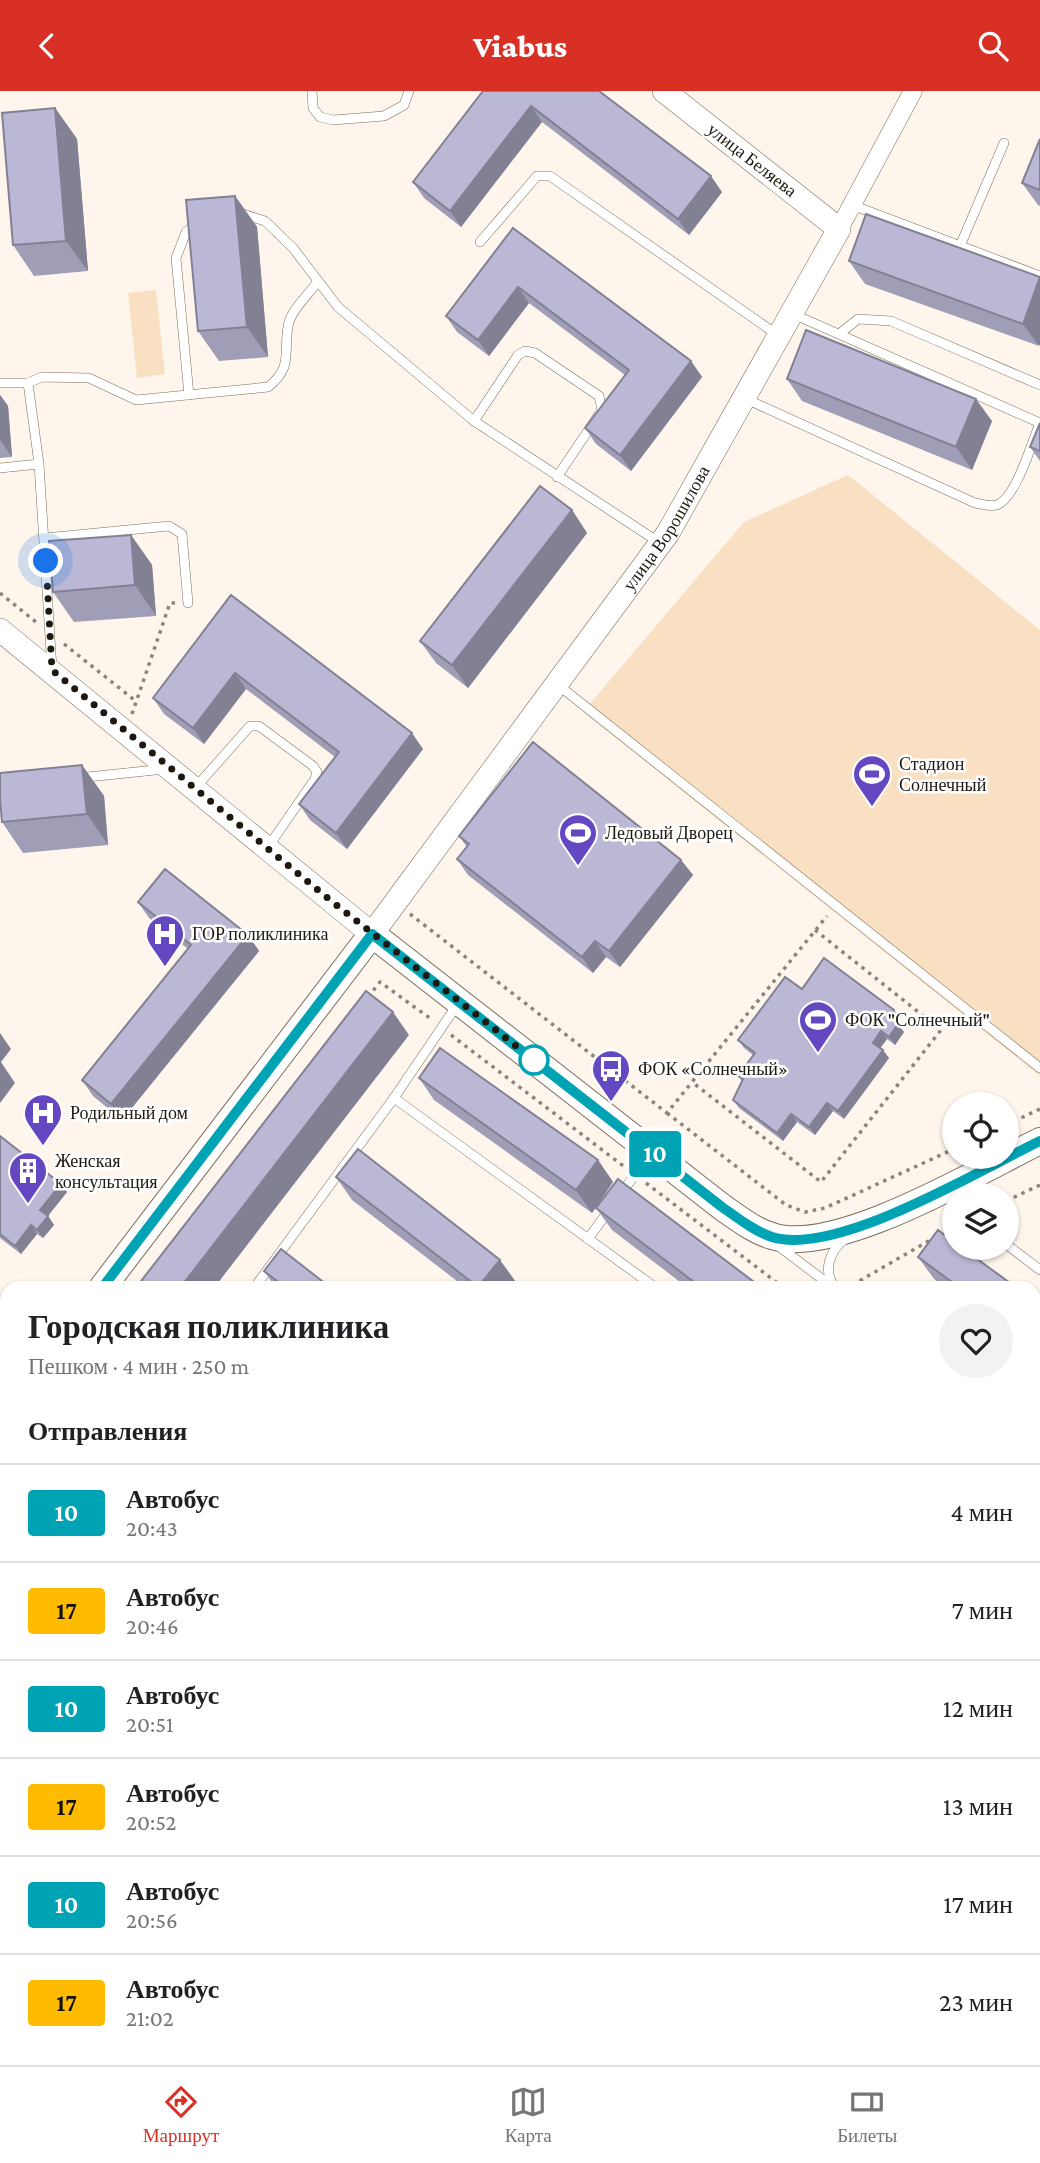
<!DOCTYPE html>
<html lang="ru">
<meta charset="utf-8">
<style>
:root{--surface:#fff;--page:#f2f2f2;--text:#202124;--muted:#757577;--line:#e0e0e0;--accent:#d93025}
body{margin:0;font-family:"Crimson Pro",serif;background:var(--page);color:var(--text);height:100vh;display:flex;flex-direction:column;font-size:26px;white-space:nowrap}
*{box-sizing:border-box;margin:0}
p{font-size:23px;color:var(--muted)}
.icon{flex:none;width:38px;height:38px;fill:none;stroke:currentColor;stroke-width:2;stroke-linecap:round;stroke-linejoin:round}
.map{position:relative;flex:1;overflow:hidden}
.side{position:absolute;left:0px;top:1190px;width:1041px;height:784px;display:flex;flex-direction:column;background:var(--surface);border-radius:21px 21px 0 0;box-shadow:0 2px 5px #0004}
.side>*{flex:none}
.badge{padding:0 14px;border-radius:5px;font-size:24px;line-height:46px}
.fabs{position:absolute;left:942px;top:1001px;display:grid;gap:14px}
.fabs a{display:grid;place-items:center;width:77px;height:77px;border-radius:50%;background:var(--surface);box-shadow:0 2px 5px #0004;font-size:35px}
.you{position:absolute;width:35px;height:35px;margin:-18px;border:5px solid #fff;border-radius:50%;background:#1a73e8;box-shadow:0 0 0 10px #1a73e833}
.map>.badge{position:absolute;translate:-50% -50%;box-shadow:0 0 0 4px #fff}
h2{padding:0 28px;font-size:26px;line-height:63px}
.round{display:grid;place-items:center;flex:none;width:74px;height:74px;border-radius:37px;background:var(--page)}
.headline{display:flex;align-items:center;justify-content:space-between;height:119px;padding:0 28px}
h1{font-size:33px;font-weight:800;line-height:52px}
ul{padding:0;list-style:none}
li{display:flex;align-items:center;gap:21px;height:98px;padding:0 28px;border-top:2px solid var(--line)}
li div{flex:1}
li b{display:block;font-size:26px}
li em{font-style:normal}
li .badge{min-width:77px;font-weight:700;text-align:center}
header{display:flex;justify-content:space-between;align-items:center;height:91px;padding:0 28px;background:var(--accent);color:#fff;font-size:32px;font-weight:800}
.tabs{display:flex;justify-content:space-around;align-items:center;height:98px;border-top:2px solid var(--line);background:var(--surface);font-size:19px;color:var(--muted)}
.tabs a{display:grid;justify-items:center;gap:4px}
.tabs .on{color:var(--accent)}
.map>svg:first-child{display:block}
.green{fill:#fae0c2}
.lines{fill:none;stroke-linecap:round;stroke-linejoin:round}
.service-casing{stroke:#7f6d58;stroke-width:10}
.minor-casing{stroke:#7f6d58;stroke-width:19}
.tertiary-casing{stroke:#7f6d58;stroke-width:24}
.secondary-casing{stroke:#7f6d58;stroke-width:28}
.path{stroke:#8d857c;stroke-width:3.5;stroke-dasharray:3.5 5;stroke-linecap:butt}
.service{stroke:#fff;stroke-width:9}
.minor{stroke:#fff;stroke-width:18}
.tertiary{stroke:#fff;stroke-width:23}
.secondary{stroke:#fff;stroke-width:26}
.wall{fill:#a09eb6}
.shaded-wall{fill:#828194}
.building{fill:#bab8d4;stroke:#828194;stroke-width:2}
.line-casing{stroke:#fff;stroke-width:16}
.line{stroke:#00a3b4;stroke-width:10}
.walk{stroke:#1f180f;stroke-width:7;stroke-dasharray:0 12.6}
.stop-dot{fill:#fff;stroke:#00a3b4;stroke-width:3.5}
.labels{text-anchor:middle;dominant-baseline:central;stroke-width:5;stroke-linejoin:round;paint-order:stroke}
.street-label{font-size:18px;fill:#1f180f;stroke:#fff}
.poi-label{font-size:18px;fill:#1f180f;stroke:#fff;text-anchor:start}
</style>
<header><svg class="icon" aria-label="back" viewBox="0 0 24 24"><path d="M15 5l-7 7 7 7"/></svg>Viabus<svg class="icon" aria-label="search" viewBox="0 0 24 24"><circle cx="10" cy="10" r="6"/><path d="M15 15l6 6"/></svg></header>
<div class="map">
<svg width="1040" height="1974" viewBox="0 0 1040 1974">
<rect width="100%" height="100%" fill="#fef6ec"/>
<!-- green -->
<g class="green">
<path d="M156,199L165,283L137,287L128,202Z"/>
<path d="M848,384L1040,539V985L583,621L744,431Z"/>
</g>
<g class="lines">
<defs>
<g id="service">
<path d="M312,0L313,17L320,26L333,29L384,25L404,14L409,0"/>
<path d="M852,114L1040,185"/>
<path d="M240,122L265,130L293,157L338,216L474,330L660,452"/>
<path d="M480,151L537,85H550L779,245"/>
<path d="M960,155L1004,52"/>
<path d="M793,223L1040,332"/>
<path d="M839,243L858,228L891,230L1040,294"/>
<path d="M0,292H28L39,373L0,377"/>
<path d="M28,292L42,286L89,287L136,309L268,296C295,275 282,259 289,231C293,217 310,202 318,190"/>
<path d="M189,304L176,167L186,141L197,132"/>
<path d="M746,308L975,412C982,413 990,416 997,414C1016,407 1032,351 1040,332"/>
<path d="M474,330L518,264L525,260L535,262L599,305L602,319L557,386"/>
<path d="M39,373L52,578"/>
<path d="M45,447L169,435L182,443L188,512"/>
<path d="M557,593L1040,977"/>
<path d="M78,687L165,678"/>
<path d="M196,696L250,635H259L313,675L317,681L315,688L268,756"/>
<path d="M394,1007L656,1197"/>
<path d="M620,1104L651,1062"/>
<path d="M588,1148L609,1119"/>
<path d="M1006,1153L1040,1179"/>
<path d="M777,1154L834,1197"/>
<path d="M835,1196C822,1180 830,1159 845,1148"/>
<path d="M254,1197L394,1007L457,914"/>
<path d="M1034,1355L1040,1359"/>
<path d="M0,1456L7,1461"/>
<path d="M0,1539L7,1529"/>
<path d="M0,1816L7,1821"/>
<path d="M1034,1871L1040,1867"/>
<path d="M250,1967L260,1974"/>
<path d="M989,1967L999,1974"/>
</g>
<path id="minor" d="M839,138L913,0"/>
<g id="tertiary">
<path id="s1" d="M0,539L372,843L668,442L839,138L664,0"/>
</g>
<g id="secondary">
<path d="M102,1197L372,843L722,1116C738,1127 754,1140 772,1145C836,1166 980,1079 1040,1050"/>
<path d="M0,1330L7,1321"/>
</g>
</defs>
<!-- service casing -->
<use href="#service" class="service-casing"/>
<!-- minor casing -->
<use href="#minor" class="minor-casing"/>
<!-- tertiary casing -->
<use href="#tertiary" class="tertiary-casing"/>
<!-- secondary casing -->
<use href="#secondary" class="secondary-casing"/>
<!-- path -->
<g class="path">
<path d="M0,502L36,531"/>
<path d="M64,553L137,611"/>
<path d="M132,623L170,512H175"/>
<path d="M410,823L667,1022L692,991"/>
<path d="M815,839L941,939L821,1091L692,991L827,825"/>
<path d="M368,906L380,891L431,928"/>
<path d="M451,944L626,1077"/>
<path d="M667,1022L786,1114L805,1121L825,1117L954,1058"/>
<path d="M1006,1034L1040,1018"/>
<path d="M646,1092L784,1197"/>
<path d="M1006,1110L1040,1094"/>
<path d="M939,1144L954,1136"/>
<path d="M855,1197L861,1189L932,1148"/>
<path d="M0,1374L7,1365"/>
</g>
<!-- service -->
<use href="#service" class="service"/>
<!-- minor -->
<use href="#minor" class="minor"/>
<!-- tertiary -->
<use href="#tertiary" class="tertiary"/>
<!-- secondary -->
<use href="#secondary" class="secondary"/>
</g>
<!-- wall -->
<g class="wall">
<path d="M483,0H599L722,101L689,144L542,31L461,136L424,107L413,91Z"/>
<path d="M55,17L77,48L88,180L34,185L13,154Z"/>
<path d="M1040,48V115L1038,114L1022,92Z"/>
<path d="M235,105L257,136L268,266L219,270L198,240Z"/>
<path d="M513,137L691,270L702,286L631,380L596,353L585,337L625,284L529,212L489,265L457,241L446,225Z"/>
<path d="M849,170L1040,186L1039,255L865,193Z"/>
<path d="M787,288L992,330L972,379L802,310Z"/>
<path d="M0,304L8,315L12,366L0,367Z"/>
<path d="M1040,332V370L1030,356Z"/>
<path d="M572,419L587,442L468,597L436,572L420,550Z"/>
<path d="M131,444L152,474L156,525L74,531L53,501Z"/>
<path d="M231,504L423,658L347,758L310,729L299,713L335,666L246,598L204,653L164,623L153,607Z"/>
<path d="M82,674L104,705L108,754L23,762L2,731Z"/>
<path d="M459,745L681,769L693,784L620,876L606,866L593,882L468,784L457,768L467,756Z"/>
<path d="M138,811L248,844L259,860L122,1029L93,1005L82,989L188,858L149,827Z"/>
<path d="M802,898L894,919L900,927L896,932L904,941L895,954L887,948L880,957L889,967L844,1028L833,1020L815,1044L797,1031L783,1050L739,1017L733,1009L742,990L738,985L753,964L744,957L738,949Z"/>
<path d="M419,987L598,1069L613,1091L592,1122L434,1009Z"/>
<path d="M0,1045L67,1101L48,1125L54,1134L43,1147L37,1143L21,1163L0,1147Z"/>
<path d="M336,1086L516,1191L512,1197H466L352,1109Z"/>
<path d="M596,1117L762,1197H688L612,1139Z"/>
<path d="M918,1166L1017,1197H946L934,1188Z"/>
<path d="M264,1180L331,1197H276Z"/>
<path d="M1034,1210L1040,1214V1267L1034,1262Z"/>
</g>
<!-- shaded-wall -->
<g class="shaded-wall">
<path d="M531,15L542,31L461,136L450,120Z"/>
<path d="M55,17L77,48L88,180L66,150Z"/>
<path d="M711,85L722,101L689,144L678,128Z"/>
<path d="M235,105L257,136L268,266L247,236Z"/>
<path d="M1040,187V253L1039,255L1023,233Z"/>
<path d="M518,196L529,212L489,265L478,249Z"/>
<path d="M691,270L702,286L631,380L620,364Z"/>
<path d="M0,304L8,315L12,366L0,349Z"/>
<path d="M976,308L992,330L972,379L956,356Z"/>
<path d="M572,419L587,442L468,597L452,574Z"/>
<path d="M131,444L152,474L156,525L135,494Z"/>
<path d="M235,582L246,598L204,653L193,637Z"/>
<path d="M412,642L423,658L347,758L336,742Z"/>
<path d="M82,674L104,705L108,754L87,723Z"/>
<path d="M681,769L693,784L620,876L609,860Z"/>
<path d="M248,844L259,860L122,1029L111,1013Z"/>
<path d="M595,850L606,866L593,882L582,866Z"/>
<path d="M894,919L900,927L895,934L889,926Z"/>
<path d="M393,921L409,944L214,1197H180Z"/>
<path d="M898,933L904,941L895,954L889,946Z"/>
<path d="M881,940L887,948L878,960L873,952Z"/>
<path d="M0,942L11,958L1,971L15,992L0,1012Z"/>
<path d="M883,959L889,967L844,1028L838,1020Z"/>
<path d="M827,1012L833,1020L815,1044L809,1036Z"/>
<path d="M791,1023L797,1031L783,1050L777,1042Z"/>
<path d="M598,1069L613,1091L592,1122L576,1099Z"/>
<path d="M61,1093L67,1101L46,1127L40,1119Z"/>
<path d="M48,1125L54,1134L43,1147L37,1139Z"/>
<path d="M31,1134L37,1143L21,1163L15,1155Z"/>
<path d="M500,1169L516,1191L512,1197H479Z"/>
<path d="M7,1649V1692L0,1701V1658Z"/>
<path d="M1040,1749V1792L1034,1800V1756Z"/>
<path d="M152,1967H185L179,1974H146Z"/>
<path d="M874,1967H907L902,1974H869Z"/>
</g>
<!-- building -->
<g class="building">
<path d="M483,0H599L711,85L678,128L531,15L450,120L413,91Z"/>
<path d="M55,17L66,150L13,154L2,22Z"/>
<path d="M1040,48V99L1022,92Z"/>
<path d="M235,105L247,236L198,240L186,109Z"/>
<path d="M866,123L1040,186L1023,233L849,170Z"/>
<path d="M513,137L691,270L620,364L585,337L629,279L518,196L478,249L446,225Z"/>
<path d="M806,239L976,308L956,356L787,288Z"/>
<path d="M1040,332V360L1030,356Z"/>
<path d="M540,395L572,419L452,574L420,550Z"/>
<path d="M131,444L135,494L53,501L49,450Z"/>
<path d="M231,504L412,642L336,742L299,713L339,661L235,582L193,637L153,607Z"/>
<path d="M533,651L681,769L609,860L595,850L582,866L457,768L469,753L459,745Z"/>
<path d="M82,674L87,723L2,731L0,709V682Z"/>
<path d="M165,778L248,844L111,1013L82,989L191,854L138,811Z"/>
<path d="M824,867L894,919L889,926L898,933L889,946L881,940L873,952L883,959L838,1020L827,1012L809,1036L791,1023L777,1042L733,1009L743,988L738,985L755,962L738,949L785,886L802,898Z"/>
<path d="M366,900L393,921L180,1197H142L138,1194Z"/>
<path d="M440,957L598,1069L576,1099L419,987Z"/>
<path d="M0,1045L61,1093L40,1119L48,1125L37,1139L31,1134L15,1155L0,1143Z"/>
<path d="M358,1058L500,1169L478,1196L336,1086Z"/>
<path d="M618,1088L762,1197H702L596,1117Z"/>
<path d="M938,1139L954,1151V1157H962L1017,1197H960L918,1166Z"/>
<path d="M281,1158L331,1197H286L264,1180Z"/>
<path d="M1034,1210L1040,1214V1256L1034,1251Z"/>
<path d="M7,1583V1649L0,1658V1592Z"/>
<path d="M1040,1690V1749L1034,1756V1698Z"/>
<path d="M0,1862L7,1867V1907L0,1902Z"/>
<path d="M1040,1872V1883L1035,1875Z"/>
<path d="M106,1967H152L146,1974H100Z"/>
<path d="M585,1967H595L605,1974H580Z"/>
<path d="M631,1967H650L660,1974H627Z"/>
<path d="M824,1967H874L869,1974H819Z"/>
<path d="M924,1967H970L980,1974H925L921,1971Z"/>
</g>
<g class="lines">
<defs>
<path id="line" d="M102,1197L372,843L722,1116C738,1127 754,1140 772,1146C836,1166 980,1079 1040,1050"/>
</defs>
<!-- line casing -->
<use href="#line" class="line-casing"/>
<!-- line -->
<use href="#line" class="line"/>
<!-- walk -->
<path class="walk" d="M46,470L52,579L330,809L534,969"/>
</g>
<!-- icons -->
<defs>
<symbol id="stadium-pin" viewBox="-11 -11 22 30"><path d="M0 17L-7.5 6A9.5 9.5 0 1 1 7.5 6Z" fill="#6448c1" stroke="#fff"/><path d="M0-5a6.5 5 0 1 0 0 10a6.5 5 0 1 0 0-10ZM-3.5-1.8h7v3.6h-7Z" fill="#fff"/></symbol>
<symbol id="hospital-pin" viewBox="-11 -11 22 30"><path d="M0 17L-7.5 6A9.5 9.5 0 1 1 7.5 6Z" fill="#6448c1" stroke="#fff"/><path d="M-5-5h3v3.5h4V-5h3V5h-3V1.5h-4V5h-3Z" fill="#fff"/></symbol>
<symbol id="bus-pin" viewBox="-11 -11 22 30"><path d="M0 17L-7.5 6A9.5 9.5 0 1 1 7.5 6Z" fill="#6448c1" stroke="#fff"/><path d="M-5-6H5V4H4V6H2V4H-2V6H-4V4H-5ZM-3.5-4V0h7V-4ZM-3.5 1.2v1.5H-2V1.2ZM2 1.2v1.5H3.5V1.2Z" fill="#fff"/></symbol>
<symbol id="building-pin" viewBox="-11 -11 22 30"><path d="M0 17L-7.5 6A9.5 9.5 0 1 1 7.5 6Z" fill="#6448c1" stroke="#fff"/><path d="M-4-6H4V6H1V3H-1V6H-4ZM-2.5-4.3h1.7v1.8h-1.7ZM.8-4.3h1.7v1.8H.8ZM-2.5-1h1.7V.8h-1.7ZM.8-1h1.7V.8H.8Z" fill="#fff"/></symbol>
</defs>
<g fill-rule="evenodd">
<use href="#stadium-pin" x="850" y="661" width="44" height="60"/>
<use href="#stadium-pin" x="556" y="720" width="44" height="60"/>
<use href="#hospital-pin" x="143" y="821" width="44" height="60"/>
<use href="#stadium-pin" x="796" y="907" width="44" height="60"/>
<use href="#bus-pin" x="589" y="956" width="44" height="60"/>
<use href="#hospital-pin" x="21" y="1000" width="44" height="60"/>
<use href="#building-pin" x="6" y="1058" width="44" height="60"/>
</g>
<!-- markers -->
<circle class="stop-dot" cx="534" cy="969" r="14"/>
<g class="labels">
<!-- street labels -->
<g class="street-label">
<text transform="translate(752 69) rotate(38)">улица Беляева</text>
<text stroke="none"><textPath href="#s1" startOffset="982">улица Ворошилова</textPath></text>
</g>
<!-- poi labels -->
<g class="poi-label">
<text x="899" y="673">Стадион<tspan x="899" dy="21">Солнечный</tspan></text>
<text x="605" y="742">Ледовый Дворец</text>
<text x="192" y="843">ГОР поликлиника</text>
<text x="845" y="929">ФОК "Солнечный"</text>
<text x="638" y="978">ФОК «Солнечный»</text>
<text x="70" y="1022">Родильный дом</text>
<text x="55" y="1070">Женская<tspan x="55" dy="21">консультация</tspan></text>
</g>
</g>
</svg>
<div class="fabs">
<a><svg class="icon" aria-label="locate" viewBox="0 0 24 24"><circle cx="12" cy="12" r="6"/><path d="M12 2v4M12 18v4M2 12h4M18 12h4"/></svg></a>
<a><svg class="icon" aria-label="layers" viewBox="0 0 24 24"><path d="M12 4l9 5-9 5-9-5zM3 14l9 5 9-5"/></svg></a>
</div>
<div class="you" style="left:46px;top:470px"></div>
<b class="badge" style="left:655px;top:1063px;background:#00a3b4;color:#fff">10</b>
<section class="side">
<div class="headline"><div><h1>Городская поликлиника</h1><p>Пешком · 4 мин · 250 m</p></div><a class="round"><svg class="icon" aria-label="heart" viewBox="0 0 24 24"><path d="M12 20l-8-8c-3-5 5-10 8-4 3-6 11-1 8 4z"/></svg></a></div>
<h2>Отправления</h2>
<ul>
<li><span class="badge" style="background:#00a3b4;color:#fff">10</span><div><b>Автобус</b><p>20:43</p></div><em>4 мин</em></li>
<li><span class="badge" style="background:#fb0;color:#111">17</span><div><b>Автобус</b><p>20:46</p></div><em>7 мин</em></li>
<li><span class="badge" style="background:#00a3b4;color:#fff">10</span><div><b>Автобус</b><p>20:51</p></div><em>12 мин</em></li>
<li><span class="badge" style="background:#fb0;color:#111">17</span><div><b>Автобус</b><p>20:52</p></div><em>13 мин</em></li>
<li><span class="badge" style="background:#00a3b4;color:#fff">10</span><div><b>Автобус</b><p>20:56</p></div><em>17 мин</em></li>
<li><span class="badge" style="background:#fb0;color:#111">17</span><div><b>Автобус</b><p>21:02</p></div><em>23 мин</em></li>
</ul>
</section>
</div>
<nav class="tabs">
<a class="on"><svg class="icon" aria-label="directions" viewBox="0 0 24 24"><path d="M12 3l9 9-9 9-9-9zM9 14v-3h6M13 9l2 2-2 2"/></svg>Маршрут</a>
<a><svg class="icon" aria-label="map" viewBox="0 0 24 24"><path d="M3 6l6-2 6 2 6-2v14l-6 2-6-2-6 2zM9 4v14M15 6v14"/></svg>Карта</a>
<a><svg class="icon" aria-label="tickets" viewBox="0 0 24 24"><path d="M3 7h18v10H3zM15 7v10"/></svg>Билеты</a>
</nav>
